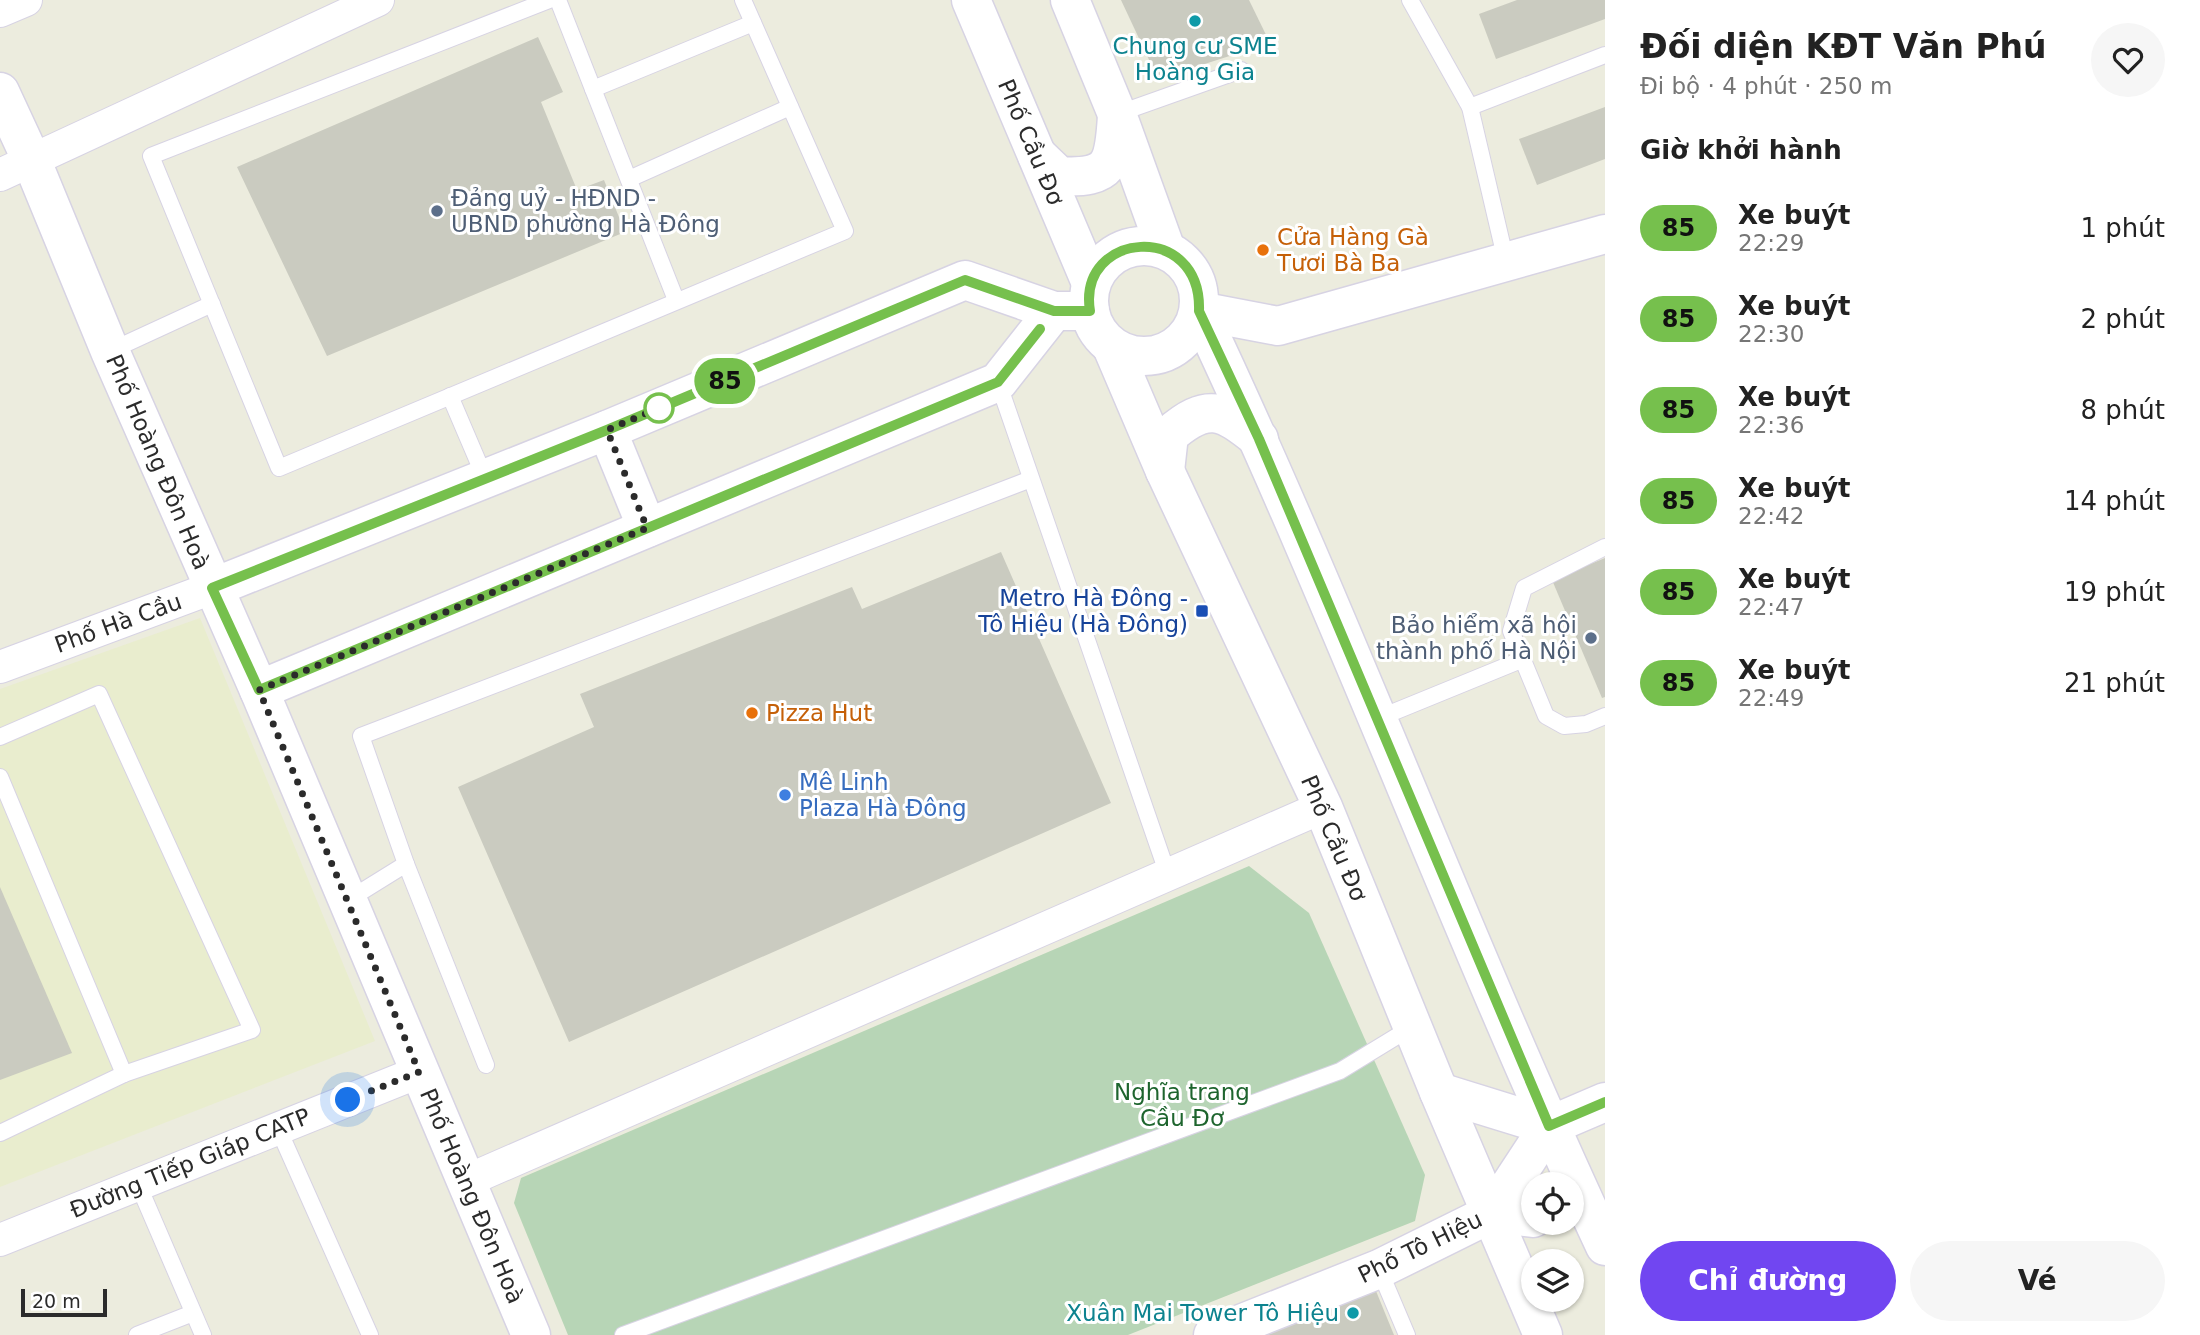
<!DOCTYPE html>
<html lang="vi">
<meta charset="utf-8">
<style>
:root{--surface:#fff;--page:#f6f6f6;--text:#222;--muted:#767676;--accent:#7146f1}
body{margin:0;font-family:"DejaVu Sans",sans-serif;background:var(--page);color:var(--text);height:100vh;display:flex;flex-direction:column;font-size:26px;white-space:nowrap}
*{box-sizing:border-box;margin:0}
p{font-size:23px;color:var(--muted)}
.icon{flex:none;width:38px;height:38px;fill:none;stroke:currentColor;stroke-width:2;stroke-linecap:round;stroke-linejoin:round}
.map{position:relative;flex:1;overflow:hidden}
.panel{display:flex;flex-direction:column;background:var(--surface);width:595px}
.panel>*{flex:none}
.badge{padding:0 14px;border-radius:23px;font-size:24px;line-height:46px}
.controls{position:absolute;left:1521px;top:1172px;display:grid;gap:14px}
.controls a{display:grid;place-items:center;width:63px;height:63px;border-radius:50%;background:var(--surface);box-shadow:0 2px 5px #0004;font-size:35px}
.scale{position:absolute;left:21px;bottom:18px;width:86px;box-sizing:border-box;padding-left:7px;border:4px solid #2b2b2b;border-top:0;font-size:19px;line-height:24px;white-space:nowrap;color:#2b2b2b;-webkit-text-stroke:5px #fff;paint-order:stroke}
.you{position:absolute;width:35px;height:35px;margin:-18px;border:5px solid #fff;border-radius:50%;background:#1a73e8;box-shadow:0 0 0 10px #1a73e833}
.map>.badge{position:absolute;translate:-50% -50%;box-shadow:0 0 0 4px #fff}
h2{padding:0 35px;font-size:26px;line-height:63px}
.round{display:grid;place-items:center;flex:none;width:74px;height:74px;border-radius:37px;background:var(--page)}
.summary{display:flex;align-items:center;justify-content:space-between;height:119px;padding:0 35px}
h1{font-size:33px;font-weight:700;line-height:52px}
.action{display:flex;gap:14px;margin-top:auto;padding:14px 35px}
.action a{flex:1;height:80px;border-radius:42px;background:var(--accent);color:#fff;font-size:28px;font-weight:700;line-height:80px;text-align:center}
.action a+a{background:var(--page);color:var(--text)}
ul{padding:0;list-style:none}
li{display:flex;align-items:center;gap:21px;height:91px;padding:0 35px}
li div{flex:1}
li b{display:block;font-size:26px}
li em{font-style:normal}
li .badge{min-width:77px;font-weight:700;text-align:center}
main{display:flex;flex:1;min-height:0}
.map>svg:first-child{display:block}
.education{fill:#e9edce}
.cemetery{fill:#b7d5b6}
.building{fill:#cacbc0}
.lines{fill:none;stroke-linecap:round;stroke-linejoin:round}
.service-casing{stroke:#d7d3e3;stroke-width:18}
.minor-casing{stroke:#d7d3e3;stroke-width:34}
.tertiary-casing{stroke:#d7d3e3;stroke-width:41}
.secondary-casing{stroke:#d7d3e3;stroke-width:41}
.service{stroke:#fff;stroke-width:16}
.minor{stroke:#fff;stroke-width:32}
.tertiary{stroke:#fff;stroke-width:38}
.secondary{stroke:#fff;stroke-width:38}
.line-casing{stroke:#fff;stroke-width:16}
.line{stroke:#76c04d;stroke-width:10}
.walk{stroke:#2b2b2b;stroke-width:7;stroke-dasharray:0 12.6}
.culture-dot{fill:#0f9aa8;stroke:#fff;stroke-width:2.5}
.service-dot{fill:#5c6f8a;stroke:#fff;stroke-width:2.5}
.food-dot{fill:#e8710a;stroke:#fff;stroke-width:2.5}
.stop-dot{fill:#fff;stroke:#76c04d;stroke-width:3.5}
.transit-dot{fill:#1a4fb4;stroke:#fff;stroke-width:2.5}
.shop-dot{fill:#3f7fe0;stroke:#fff;stroke-width:2.5}
.labels{text-anchor:middle;dominant-baseline:central;stroke-width:6;stroke-linejoin:round;paint-order:stroke}
.culture-label{font-size:23px;fill:#0d838f;stroke:#fff}
.street-label{font-size:23px;fill:#2b2b2b;stroke:#fff}
.service-label{font-size:23px;fill:#4e5e75;stroke:#fff;text-anchor:start}
.food-label{font-size:23px;fill:#c56008;stroke:#fff;text-anchor:start}
.transit-label{font-size:23px;fill:#164399;stroke:#fff;text-anchor:end}
.shop-label{font-size:23px;fill:#366cbe;stroke:#fff;text-anchor:start}
.park-label{font-size:23px;fill:#1e652e;stroke:#fff}
</style>
<main>
<div class="map">
<svg width="1605" height="1335" viewBox="0 0 1605 1335">
<rect width="100%" height="100%" fill="#ececde"/>
<!-- education -->
<path class="education" d="M200,618L375,1041L0,1187V689Z"/>
<!-- cemetery -->
<path class="cemetery" d="M1249,866L1309,913L1425,1175L1415,1221L1128,1335H568L514,1203L521,1178Z"/>
<!-- building -->
<g class="building">
<path d="M1121,0H1249L1270,43L1158,79Z"/>
<path d="M1517,0H1605V19L1496,59L1479,14Z"/>
<path d="M538,37L563,92L541,102L577,190L604,180L625,232L327,356L237,167Z"/>
<path d="M1605,107V159L1537,185L1519,139Z"/>
<path d="M1001,552L1111,803L569,1042L458,787L594,727L580,694L852,587L862,609Z"/>
<path d="M1605,558V697L1602,698L1552,580Z"/>
<path d="M0,887L72,1053L0,1080Z"/>
<path d="M1376,1291L1394,1335H1267Z"/>
</g>
<g class="lines">
<defs>
<g id="service">
<path d="M549,0L151,156L279,468L845,231L743,0"/>
<path d="M558,0L676,300"/>
<path d="M1410,0L1470,107L1506,261"/>
<path d="M593,89L753,23"/>
<path d="M1470,107L1605,55"/>
<path d="M1117,114L1241,70"/>
<path d="M629,179L790,107"/>
<path d="M110,351L212,304"/>
<path d="M998,382L1168,875"/>
<path d="M450,396L485,478"/>
<path d="M1605,547L1524,588L1511,631L1546,716L1564,726L1586,724L1605,716"/>
<path d="M1379,718L1521,660"/>
<path d="M0,737L99,694L252,1030L124,1074L0,1133"/>
<path d="M0,777L124,1074"/>
<path d="M406,864L486,1065"/>
<path d="M348,900L406,864L361,736L1031,479"/>
<path d="M278,1128L370,1335"/>
<path d="M138,1184L203,1335"/>
<path d="M1379,1269L1407,1335"/>
<path d="M137,1335L193,1313"/>
<path d="M623,1335L1340,1071L1412,1027"/>
</g>
<g id="minor">
<path d="M0,11L26,0"/>
<path d="M0,175L378,0"/>
<path d="M0,667L212,588"/>
<path d="M466,1181L1323,807"/>
<path d="M0,1240L419,1072"/>
</g>
<g id="tertiary">
<path d="M0,92L31,159L110,351L259,690L531,1335"/>
<path d="M1199,311L1278,326L1605,234"/>
<path d="M607,430L647,528"/>
<path d="M212,588L607,430L965,280L1054,311H1090"/>
<path d="M259,690L998,382L1054,311"/>
<path d="M1549,1126L1605,1102"/>
<path d="M1213,1335L1379,1269L1492,1213"/>
</g>
<g id="secondary">
<path d="M971,0L1091,283"/>
<path d="M1070,0L1117,114L1166,250"/>
<path d="M1037,155L1059,176C1112,179 1114,164 1117,116"/>
<circle cx="1144" cy="301" r="55"/>
<path d="M1199,311C1344,618 1461,938 1605,1246"/>
<path d="M1112,347L1165,471L1323,807L1439,1092L1543,1335"/>
<path d="M1165,471L1169,435C1208,401 1223,410 1259,439"/>
<path d="M1439,1092L1549,1126"/>
<path d="M1492,1213L1549,1126"/>
<path d="M1492,1213L1533,1218"/>
</g>
</defs>
<!-- service casing -->
<use href="#service" class="service-casing"/>
<!-- minor casing -->
<use href="#minor" class="minor-casing"/>
<!-- tertiary casing -->
<use href="#tertiary" class="tertiary-casing"/>
<!-- secondary casing -->
<use href="#secondary" class="secondary-casing"/>
<!-- service -->
<use href="#service" class="service"/>
<!-- minor -->
<use href="#minor" class="minor"/>
<!-- tertiary -->
<use href="#tertiary" class="tertiary"/>
<!-- secondary -->
<use href="#secondary" class="secondary"/>
</g>
<g class="lines">
<defs>
<path id="line" d="M1040,329L998,382L259,690L212,588L607,430L965,280L1054,311H1090C1077,231 1202,220 1199,311L1259,439L1549,1126L1605,1102"/>
</defs>
<!-- line casing -->
<use href="#line" class="line-casing"/>
<!-- line -->
<use href="#line" class="line"/>
<!-- walk -->
<path class="walk" d="M348,1100L419,1072L259,690L647,528L607,430L659,408"/>
</g>
<!-- markers -->
<g class="culture-dot">
<circle cx="1195" cy="21" r="7"/>
<circle cx="1353" cy="1313" r="7"/>
</g>
<g class="service-dot">
<circle cx="437" cy="211" r="7"/>
<circle cx="1591" cy="638" r="7"/>
</g>
<g class="food-dot">
<circle cx="1263" cy="250" r="7"/>
<circle cx="752" cy="713" r="7"/>
</g>
<circle class="stop-dot" cx="659" cy="408" r="14"/>
<rect class="transit-dot" x="1195" y="604" width="14" height="14" rx="3.5"/>
<circle class="shop-dot" cx="785" cy="795" r="7"/>
<g class="labels">
<!-- culture labels -->
<g class="culture-label">
<text x="1195" y="46">Chung cư SME<tspan x="1195" dy="26">Hoàng Gia</tspan></text>
<text x="1339" y="1313" text-anchor="end">Xuân Mai Tower Tô Hiệu</text>
</g>
<!-- street labels -->
<g class="street-label">
<text transform="translate(1031 142) rotate(67)">Phố Cầu Đơ</text>
<text transform="translate(158 462) rotate(67)">Phố Hoàng Đôn Hoà</text>
<text transform="translate(118 623) rotate(-20)">Phố Hà Cầu</text>
<text transform="translate(1334 838) rotate(67)">Phố Cầu Đơ</text>
<text transform="translate(190 1163) rotate(-22)">Đường Tiếp Giáp CATP</text>
<text transform="translate(472 1196) rotate(67)">Phố Hoàng Đôn Hoà</text>
<text transform="translate(1420 1247) rotate(-26)">Phố Tô Hiệu</text>
</g>
<!-- service labels -->
<g class="service-label">
<text x="451" y="198">Đảng uỷ - HĐND -<tspan x="451" dy="26">UBND phường Hà Đông</tspan></text>
<text x="1577" y="625" text-anchor="end">Bảo hiểm xã hội<tspan x="1577" dy="26">thành phố Hà Nội</tspan></text>
</g>
<!-- food labels -->
<g class="food-label">
<text x="1277" y="237">Cửa Hàng Gà<tspan x="1277" dy="26">Tươi Bà Ba</tspan></text>
<text x="766" y="713">Pizza Hut</text>
</g>
<!-- transit labels -->
<g class="transit-label">
<text x="1188" y="598">Metro Hà Đông -<tspan x="1188" dy="26">Tô Hiệu (Hà Đông)</tspan></text>
</g>
<!-- shop labels -->
<g class="shop-label">
<text x="799" y="782">Mê Linh<tspan x="799" dy="26">Plaza Hà Đông</tspan></text>
</g>
<!-- park labels -->
<g class="park-label">
<text x="1182" y="1092">Nghĩa trang<tspan x="1182" dy="26">Cầu Đơ</tspan></text>
</g>
</g>
</svg>
<div class="controls">
<a><svg class="icon" aria-label="locate" viewBox="0 0 24 24"><circle cx="12" cy="12" r="6"/><path d="M12 2v4M12 18v4M2 12h4M18 12h4"/></svg></a>
<a><svg class="icon" aria-label="layers" viewBox="0 0 24 24"><path d="M12 4l9 5-9 5-9-5zM3 14l9 5 9-5"/></svg></a>
</div>
<div class="scale">20 m</div>
<div class="you" style="left:348px;top:1100px"></div>
<b class="badge" style="left:725px;top:381px;background:#76c04d;color:#111">85</b>
</div>
<section class="panel">
<div class="summary"><div><h1>Đối diện KĐT Văn Phú</h1><p>Đi bộ · 4 phút · 250 m</p></div><a class="round"><svg class="icon" aria-label="heart" viewBox="0 0 24 24"><path d="M12 20l-8-8c-3-5 5-10 8-4 3-6 11-1 8 4z"/></svg></a></div>
<h2>Giờ khởi hành</h2>
<ul>
<li><span class="badge" style="background:#76c04d;color:#111">85</span><div><b>Xe buýt</b><p>22:29</p></div><em>1 phút</em></li>
<li><span class="badge" style="background:#76c04d;color:#111">85</span><div><b>Xe buýt</b><p>22:30</p></div><em>2 phút</em></li>
<li><span class="badge" style="background:#76c04d;color:#111">85</span><div><b>Xe buýt</b><p>22:36</p></div><em>8 phút</em></li>
<li><span class="badge" style="background:#76c04d;color:#111">85</span><div><b>Xe buýt</b><p>22:42</p></div><em>14 phút</em></li>
<li><span class="badge" style="background:#76c04d;color:#111">85</span><div><b>Xe buýt</b><p>22:47</p></div><em>19 phút</em></li>
<li><span class="badge" style="background:#76c04d;color:#111">85</span><div><b>Xe buýt</b><p>22:49</p></div><em>21 phút</em></li>
</ul>
<div class="action"><a>Chỉ đường</a><a>Vé</a></div>
</section>
</main>
